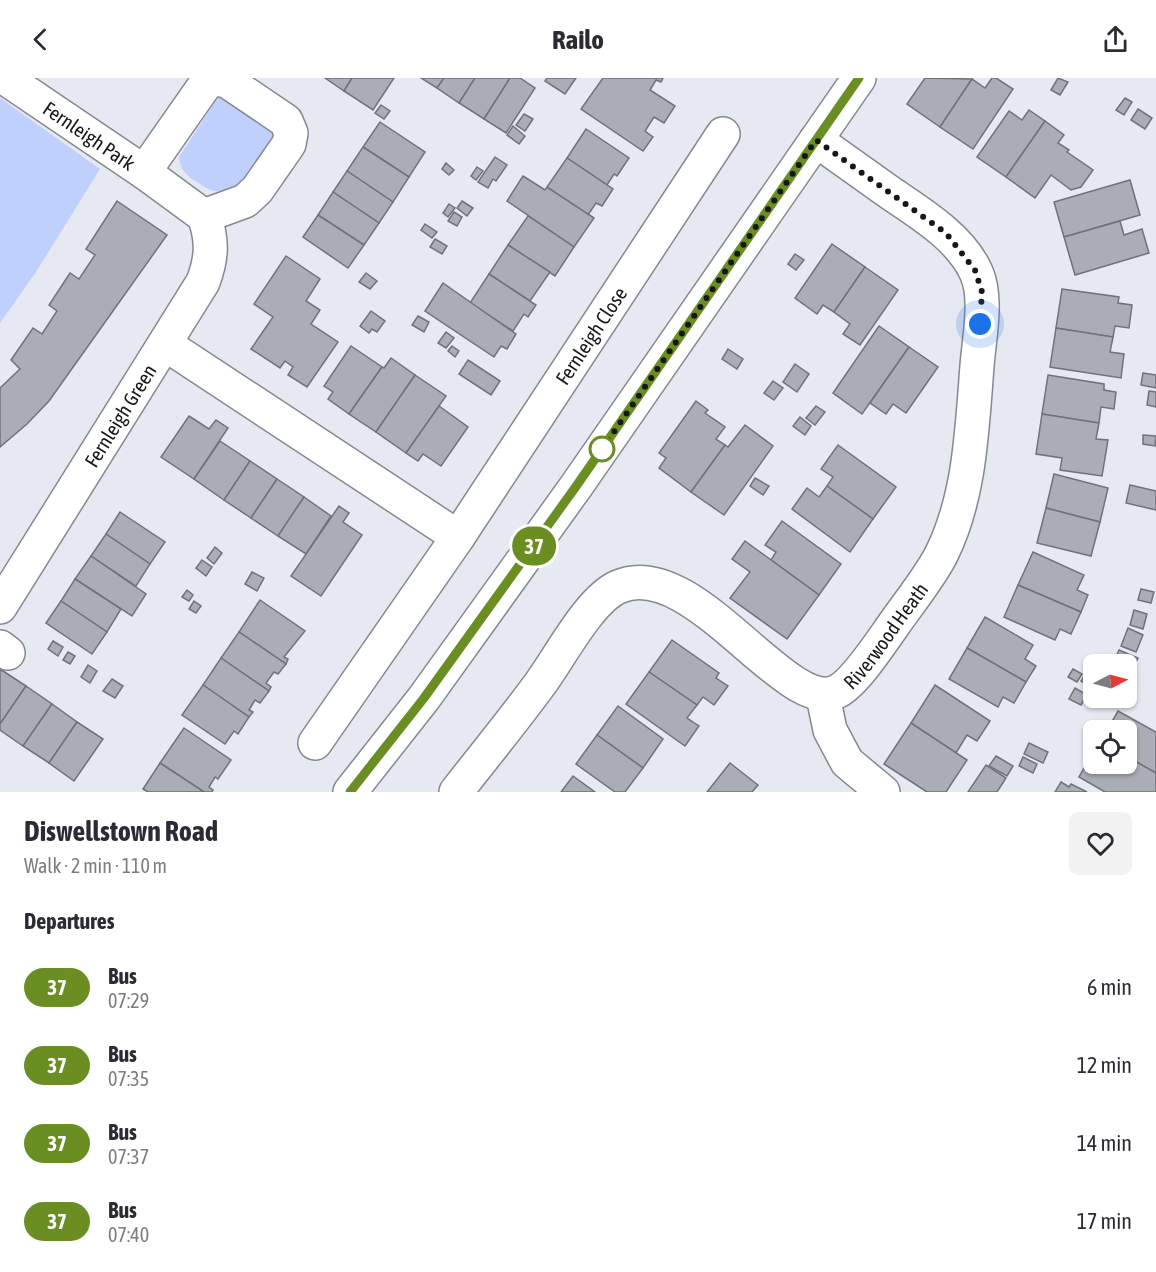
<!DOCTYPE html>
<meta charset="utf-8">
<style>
:root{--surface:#fff;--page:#f2f2f3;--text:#2b2b33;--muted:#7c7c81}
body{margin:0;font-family:"Asap Condensed",sans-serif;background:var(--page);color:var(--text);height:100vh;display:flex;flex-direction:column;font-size:22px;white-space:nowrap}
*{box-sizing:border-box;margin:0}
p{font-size:20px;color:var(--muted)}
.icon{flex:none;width:33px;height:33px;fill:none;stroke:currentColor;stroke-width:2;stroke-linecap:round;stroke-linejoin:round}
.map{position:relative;height:714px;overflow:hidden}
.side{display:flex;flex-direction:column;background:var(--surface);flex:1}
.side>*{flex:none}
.badge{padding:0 12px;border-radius:20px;font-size:21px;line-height:39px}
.needle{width:39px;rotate:84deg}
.fabs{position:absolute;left:1083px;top:576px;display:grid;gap:12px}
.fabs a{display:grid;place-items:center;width:54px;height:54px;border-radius:9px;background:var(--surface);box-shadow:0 2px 4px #0004;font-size:30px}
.you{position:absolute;width:30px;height:30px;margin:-15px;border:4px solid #fff;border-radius:50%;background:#1a73e8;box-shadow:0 0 0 9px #1a73e833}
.map>.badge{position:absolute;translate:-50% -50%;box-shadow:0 0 0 3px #fff}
h2{padding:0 24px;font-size:22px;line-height:54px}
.round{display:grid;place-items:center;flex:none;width:63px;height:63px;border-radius:9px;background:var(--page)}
.summary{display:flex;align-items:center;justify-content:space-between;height:102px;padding:0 24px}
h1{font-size:28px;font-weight:700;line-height:45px}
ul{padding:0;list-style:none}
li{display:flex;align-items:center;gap:18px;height:78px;padding:0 24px}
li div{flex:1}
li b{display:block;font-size:22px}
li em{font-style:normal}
li .badge{min-width:66px;font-weight:700;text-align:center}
header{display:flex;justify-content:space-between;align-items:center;height:78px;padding:0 24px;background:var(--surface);font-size:27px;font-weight:700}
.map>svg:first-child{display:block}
.green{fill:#c0d0fc}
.building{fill:#aaadb6;stroke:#6f7279;stroke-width:1.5}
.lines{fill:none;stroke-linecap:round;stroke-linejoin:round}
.minor-casing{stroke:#858890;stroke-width:36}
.tertiary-casing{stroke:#858890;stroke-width:36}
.minor{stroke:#fff;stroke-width:33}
.tertiary{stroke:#fff;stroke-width:33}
.line-casing{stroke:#fff;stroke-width:14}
.line{stroke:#6b8e23;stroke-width:9}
.walk{stroke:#16171a;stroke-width:6;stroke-dasharray:0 10.8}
.stop-dot{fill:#fff;stroke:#6b8e23;stroke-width:3}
.labels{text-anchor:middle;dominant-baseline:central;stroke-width:4.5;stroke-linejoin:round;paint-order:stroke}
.street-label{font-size:20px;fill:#16171a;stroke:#e6e9f2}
</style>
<header><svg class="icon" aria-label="back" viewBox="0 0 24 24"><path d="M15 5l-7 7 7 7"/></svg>Railo<svg class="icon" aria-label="share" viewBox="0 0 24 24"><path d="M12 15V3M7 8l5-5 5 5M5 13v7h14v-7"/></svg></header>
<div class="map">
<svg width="1156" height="714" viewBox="0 0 1156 714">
<rect width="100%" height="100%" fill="#e6e9f2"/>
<!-- green -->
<g class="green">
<path d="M221,15L273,49L274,59C262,77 241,118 214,113C208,112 202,107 197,104C187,99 180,91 179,79Z"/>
<path d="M0,20L100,91L36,194L0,245Z"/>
</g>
<!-- building -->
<g class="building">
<path d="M325,0H352L344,13Z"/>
<path d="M352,0H394L373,32L344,13Z"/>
<path d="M421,0H444L437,10Z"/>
<path d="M444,0H475L459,25L437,10Z"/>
<path d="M475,0H510L484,41L459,25Z"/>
<path d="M510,0H520L535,10L506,55L484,41Z"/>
<path d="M547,0H576L565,16L545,3Z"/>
<path d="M603,0H663L661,4L656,2L650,12L675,28L664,45L654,39L645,53L653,59L643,73L581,31Z"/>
<path d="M925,0L972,1L940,49L907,26Z"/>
<path d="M992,0H996L1013,11L973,71L940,49L972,1L985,10Z"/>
<path d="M1058,0L1068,4L1060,17L1051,12Z"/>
<path d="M1125,20L1132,24L1124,37L1116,32Z"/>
<path d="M381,27L390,33L384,41L375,35Z"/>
<path d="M1138,31L1152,40L1145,51L1131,42Z"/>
<path d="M1029,32L1045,43L1006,99L977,79L1009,33L1022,42Z"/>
<path d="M524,36L533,41L525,53L516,47Z"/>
<path d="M1045,43L1064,57L1058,65L1069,72L1067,74L1093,92L1081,109L1071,112L1051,97L1035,120L1006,99Z"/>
<path d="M380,44L425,74L409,99L363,69Z"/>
<path d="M513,48L525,58L519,66L507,57Z"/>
<path d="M586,51L629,80L617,98L614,96L607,107L567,80Z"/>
<path d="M363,69L409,99L393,124L347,93Z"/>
<path d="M495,79L507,87L496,103L493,101L488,110L478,104Z"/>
<path d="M567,80L613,111L602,128L596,125L588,137L547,109Z"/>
<path d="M446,85L454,92L449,97L442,91Z"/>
<path d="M477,89L483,93L476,102L471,98Z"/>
<path d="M347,93L393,124L379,145L333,114Z"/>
<path d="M523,98L545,112L547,109L594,140L574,169L507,123Z"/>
<path d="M1130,102L1140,137L1064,159L1054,124Z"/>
<path d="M333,114L379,145L364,167L318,137Z"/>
<path d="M117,123L167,157L49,323L27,346L0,369V310L20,291L11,282L33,250L42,256L57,233L49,227L70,195L79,201L95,177L86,171Z"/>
<path d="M462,123L473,130L467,138L457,130Z"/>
<path d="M449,126L455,130L448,139L443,135Z"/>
<path d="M454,134L462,139L457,148L448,143Z"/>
<path d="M318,137L364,167L348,190L303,159Z"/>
<path d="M528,138L574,169L555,198L508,167Z"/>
<path d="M1120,143L1124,157L1142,151L1149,175L1075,197L1064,159Z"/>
<path d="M425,146L437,154L432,160L421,152Z"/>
<path d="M435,161L447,168L442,176L430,169Z"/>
<path d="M832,166L865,189L834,234L823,227L817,236L795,220Z"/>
<path d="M508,167L550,194L530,223L489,196Z"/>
<path d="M795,176L804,182L796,192L788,186Z"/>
<path d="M286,178L320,201L306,223L320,232L311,246L338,264L307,309L288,297L293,289L285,283L280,290L251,271L273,239L254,226Z"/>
<path d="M865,189L898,212L860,267L843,256L850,246L834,234Z"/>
<path d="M366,195L377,203L370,211L359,204Z"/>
<path d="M489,196L536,227L528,239L524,236L513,253L470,225Z"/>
<path d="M443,205L516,256L507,271L501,268L494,279L425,233Z"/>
<path d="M1062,211L1119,219L1118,225L1132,227L1129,250L1115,248L1113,259L1056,250Z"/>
<path d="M371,233L385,243L377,254L372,251L369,255L360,248Z"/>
<path d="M418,238L429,244L424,254L412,247Z"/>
<path d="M879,248L909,269L862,336L833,315Z"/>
<path d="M1056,250L1113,259L1110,274L1124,276L1121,300L1050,289Z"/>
<path d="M446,254L454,260L446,270L438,265Z"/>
<path d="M351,268L382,289L349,336L328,321L333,314L324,308Z"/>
<path d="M452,268L459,273L455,279L448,273Z"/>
<path d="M909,269L938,289L906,335L893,326L886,336L870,325Z"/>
<path d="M728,271L743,281L737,291L722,281Z"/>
<path d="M391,280L415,297L376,354L349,336L382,289L384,290Z"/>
<path d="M468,282L500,303L491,317L459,296Z"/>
<path d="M795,286L809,296L797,314L783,304Z"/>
<path d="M1143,295L1156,297V310L1141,307Z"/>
<path d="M415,297L446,318L406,375L376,354Z"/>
<path d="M1048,297L1104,306V312L1116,314L1114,331L1101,329L1099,345L1042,336Z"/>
<path d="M773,303L783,310L774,322L764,315Z"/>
<path d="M1149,313L1156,314V329L1147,327Z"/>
<path d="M696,323L708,332L705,335L725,349L716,361L725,367L691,414L659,390L666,380L659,375Z"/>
<path d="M439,328L468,349L441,388L423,376L418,383L406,375Z"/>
<path d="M816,328L825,334L815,347L806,340Z"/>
<path d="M1042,336L1099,345L1096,361L1108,362L1102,398L1060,392L1062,380L1036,376Z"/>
<path d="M189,338L209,351L216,342L228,350L194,401L161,379Z"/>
<path d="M800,339L811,348L805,357L793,348Z"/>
<path d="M745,347L773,368L724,437L691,414L725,367L728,369Z"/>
<path d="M1143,357L1156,358L1155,368L1143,366Z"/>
<path d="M220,363L250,383L224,422L194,401Z"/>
<path d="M838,367L896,409L873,441L827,408L833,399L821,391Z"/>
<path d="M250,383L277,401L251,440L224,422Z"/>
<path d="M1054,396L1108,410L1100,444L1046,430Z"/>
<path d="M755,400L769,408L763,417L750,408Z"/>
<path d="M277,401L304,419L278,458L251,440Z"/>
<path d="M1130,407L1156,413V432L1126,425Z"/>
<path d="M827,408L873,441L850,474L792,431L807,410L819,419Z"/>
<path d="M304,419L331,438L306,476L278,458Z"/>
<path d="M339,428L349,435L343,444L362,457L321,518L291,498Z"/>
<path d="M1046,430L1100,444L1091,478L1037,465Z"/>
<path d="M120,434L165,464L150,486L106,456Z"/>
<path d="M782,443L841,486L819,517L771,482L776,474L765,467Z"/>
<path d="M106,456L150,486L136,508L91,478Z"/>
<path d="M745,463L819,517L787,561L730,520L750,494L732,481Z"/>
<path d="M215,469L222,475L214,486L207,480Z"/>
<path d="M1033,474L1084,497L1077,512L1088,517L1081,534L1018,507Z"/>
<path d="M91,478L146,516L132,538L75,501Z"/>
<path d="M202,482L212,489L206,498L196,490Z"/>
<path d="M252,494L264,500L257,513L245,506Z"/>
<path d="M75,501L121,531L107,554L61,523Z"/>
<path d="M1018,507L1081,534L1071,556L1060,551L1055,562L1004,539Z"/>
<path d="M1141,511L1154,514L1151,525L1138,522Z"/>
<path d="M187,512L193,517L189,523L182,519Z"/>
<path d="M260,522L305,553L284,579L288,581L286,586L239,554Z"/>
<path d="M61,523L107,554L92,576L46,545Z"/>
<path d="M194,523L201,528L196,535L189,531Z"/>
<path d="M1134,532L1147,536L1143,551L1130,547Z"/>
<path d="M985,539L1033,567L1025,581L1036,588L1026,604L967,570Z"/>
<path d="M1128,550L1143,557L1136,574L1121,568Z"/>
<path d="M239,554L286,586L278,596L274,594L266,605L271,609L269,613L221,580Z"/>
<path d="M672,562L719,595L716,600L728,608L714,627L703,619L697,627L649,594Z"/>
<path d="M53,563L63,569L58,578L48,571Z"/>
<path d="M967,570L1026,604L1014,625L1003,619L998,629L949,601Z"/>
<path d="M1119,572L1138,580L1132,591L1126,589V586L1114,583Z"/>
<path d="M68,574L75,578L70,586L63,582Z"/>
<path d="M221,580L269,613L260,625L255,622L249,632L253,634L249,639L203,607Z"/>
<path d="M88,587L97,593L90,605L81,599Z"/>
<path d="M0,591L26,608L0,646Z"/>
<path d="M1073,591L1082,596L1077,604L1068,599Z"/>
<path d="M1088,592L1094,595V611L1081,603Z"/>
<path d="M649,594L697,627L687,640L699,648L685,668L626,626Z"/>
<path d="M112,601L123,608L115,620L103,613Z"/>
<path d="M203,607L249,639L238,656L234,653L225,666L182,637Z"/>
<path d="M935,607L990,643L977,663L967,657L956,675L911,645Z"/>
<path d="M26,608L52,626L23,668L0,652V646Z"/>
<path d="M1075,610L1087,617L1081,627L1069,621Z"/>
<path d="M52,626L77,644L49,685L23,668Z"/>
<path d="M618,628L663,661L643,690L597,657Z"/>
<path d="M1118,633L1156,654V695L1126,678V652H1107Z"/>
<path d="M77,644L103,661L74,703L49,685Z"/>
<path d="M911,645L967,682L946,714H927L884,686Z"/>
<path d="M184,650L231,682L218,701L215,699L209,709L213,712L212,714H204L160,685Z"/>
<path d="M597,657L643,690L625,714H615L576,686Z"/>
<path d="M1029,665L1048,674L1043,685L1024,676Z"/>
<path d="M1091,677L1094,678V686H1126V678L1156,695V714H1105L1079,699Z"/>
<path d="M996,678L1013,688L1007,698L989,688Z"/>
<path d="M1023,679L1037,686L1033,695L1019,688Z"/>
<path d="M160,685L204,714H148L143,711Z"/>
<path d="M730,685L758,707L752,714H707Z"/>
<path d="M986,687L1006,700L997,714H968Z"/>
<path d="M573,698L595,714H561Z"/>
<path d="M1061,704L1069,709L1071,706L1087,714H1055Z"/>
</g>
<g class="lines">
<defs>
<g id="minor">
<path id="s1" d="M5,0L144,94L204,138"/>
<path d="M144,94L207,4L217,1L227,3L286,43L291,55L289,66L257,112L245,123L204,138"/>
<path d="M165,266L458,459"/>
<path id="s2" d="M0,529L203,204C212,180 213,162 204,138"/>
<path d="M0,569L8,575"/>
<path d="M823,618L830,652L847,684L883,714"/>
<path id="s3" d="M315,665L458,459L723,56"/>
<path id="s4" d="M456,714C484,678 513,643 540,606C560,579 589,522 618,509C693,475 788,641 838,613C855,604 880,566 892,549C907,527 931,498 942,475C970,418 972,351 977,288C979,261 988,219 976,194C960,159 920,135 889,114C865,97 840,79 816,62"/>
</g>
<path id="tertiary" d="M350,714L424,620L577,407L859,0"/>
</defs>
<!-- minor casing -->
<use href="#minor" class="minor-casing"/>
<!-- tertiary casing -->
<use href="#tertiary" class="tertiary-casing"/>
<!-- minor -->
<use href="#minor" class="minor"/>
<!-- tertiary -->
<use href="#tertiary" class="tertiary"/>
</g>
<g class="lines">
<defs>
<path id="line" d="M350,714L424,620L577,407L859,0"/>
</defs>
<!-- line casing -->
<use href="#line" class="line-casing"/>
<!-- line -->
<use href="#line" class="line"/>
<!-- walk -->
<path class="walk" d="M602,371L816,62L946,155L975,192L982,214L980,246"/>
</g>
<!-- markers -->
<circle class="stop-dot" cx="602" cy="371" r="12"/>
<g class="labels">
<!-- street labels -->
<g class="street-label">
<text stroke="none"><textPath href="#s1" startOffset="102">Fernleigh Park</textPath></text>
<text stroke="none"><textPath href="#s3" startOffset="492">Fernleigh Close</textPath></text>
<text stroke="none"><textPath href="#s2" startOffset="226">Fernleigh Green</textPath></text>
<text stroke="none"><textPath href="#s4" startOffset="592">Riverwood Heath</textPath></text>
</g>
</g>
</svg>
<div class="fabs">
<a><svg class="needle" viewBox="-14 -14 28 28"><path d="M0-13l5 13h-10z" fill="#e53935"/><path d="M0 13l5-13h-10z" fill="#7c7c81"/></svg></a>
<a><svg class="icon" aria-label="locate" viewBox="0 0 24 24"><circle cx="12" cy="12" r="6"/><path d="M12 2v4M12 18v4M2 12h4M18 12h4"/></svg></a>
</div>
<div class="you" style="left:980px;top:246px"></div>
<b class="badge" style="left:534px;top:468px;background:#6b8e23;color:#fff">37</b>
</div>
<section class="side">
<div class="summary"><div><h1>Diswellstown Road</h1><p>Walk · 2 min · 110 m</p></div><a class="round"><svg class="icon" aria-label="heart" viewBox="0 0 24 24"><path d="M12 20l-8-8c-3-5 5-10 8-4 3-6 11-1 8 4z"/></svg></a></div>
<h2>Departures</h2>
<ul>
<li><span class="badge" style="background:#6b8e23;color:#fff">37</span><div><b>Bus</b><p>07:29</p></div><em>6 min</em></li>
<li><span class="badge" style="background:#6b8e23;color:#fff">37</span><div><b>Bus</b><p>07:35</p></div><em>12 min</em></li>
<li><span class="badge" style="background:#6b8e23;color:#fff">37</span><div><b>Bus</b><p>07:37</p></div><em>14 min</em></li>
<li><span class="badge" style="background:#6b8e23;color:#fff">37</span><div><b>Bus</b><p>07:40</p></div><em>17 min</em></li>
</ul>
</section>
